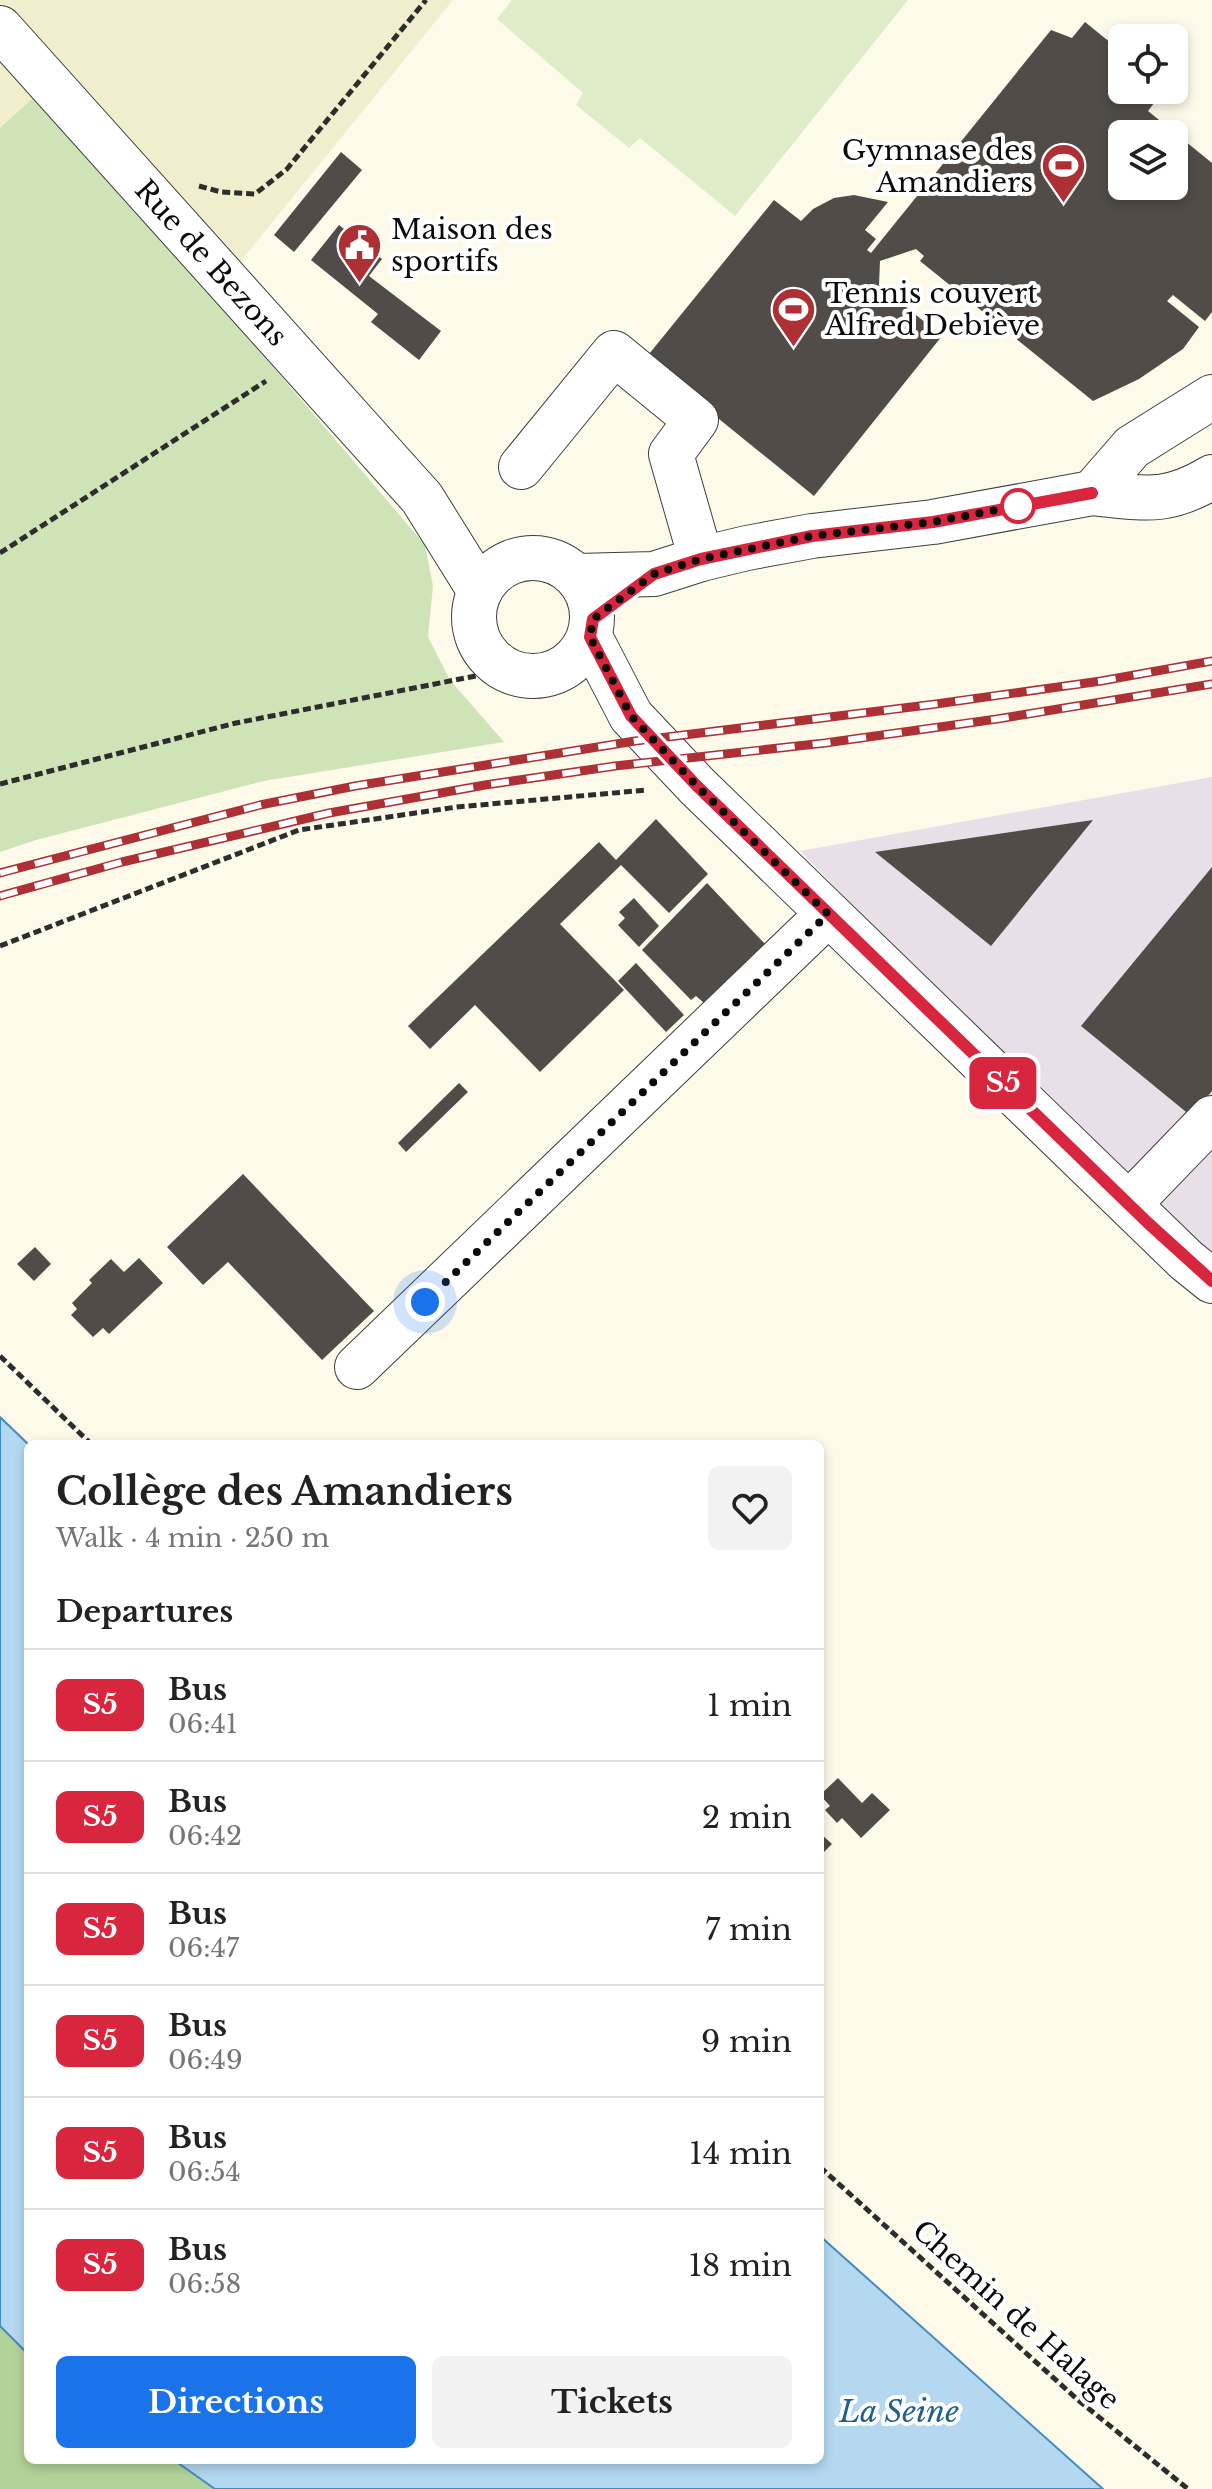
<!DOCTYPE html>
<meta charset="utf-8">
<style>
:root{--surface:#fff;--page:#f2f2f2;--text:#222;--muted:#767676;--line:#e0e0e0;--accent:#1a73e8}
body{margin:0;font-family:"Libre Baskerville",serif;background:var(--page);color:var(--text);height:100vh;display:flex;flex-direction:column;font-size:30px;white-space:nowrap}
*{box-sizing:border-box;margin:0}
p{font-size:26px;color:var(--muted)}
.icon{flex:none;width:44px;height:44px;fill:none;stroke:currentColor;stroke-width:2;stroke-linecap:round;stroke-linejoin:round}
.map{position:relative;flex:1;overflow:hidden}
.drawer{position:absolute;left:24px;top:1440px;width:800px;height:1024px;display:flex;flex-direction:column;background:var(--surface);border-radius:12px;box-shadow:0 4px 12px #0003}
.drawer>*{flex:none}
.badge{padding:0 16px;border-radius:12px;font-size:28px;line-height:52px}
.tools{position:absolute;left:1108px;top:24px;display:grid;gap:16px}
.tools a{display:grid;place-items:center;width:80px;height:80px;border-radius:12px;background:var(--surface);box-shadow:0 4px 12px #0003;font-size:40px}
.you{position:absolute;width:40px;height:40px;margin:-20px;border:6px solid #fff;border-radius:50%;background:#1a73e8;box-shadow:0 0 0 12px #1a73e833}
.map>.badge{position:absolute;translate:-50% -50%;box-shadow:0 0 0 4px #fff}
h2{padding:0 32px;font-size:30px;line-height:72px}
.round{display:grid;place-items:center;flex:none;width:84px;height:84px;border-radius:12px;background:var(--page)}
.overview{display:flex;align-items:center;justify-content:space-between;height:136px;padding:0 32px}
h1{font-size:38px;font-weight:700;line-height:60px}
.button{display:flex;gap:16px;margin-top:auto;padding:16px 32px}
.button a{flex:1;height:92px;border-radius:12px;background:var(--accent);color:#fff;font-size:32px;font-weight:700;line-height:92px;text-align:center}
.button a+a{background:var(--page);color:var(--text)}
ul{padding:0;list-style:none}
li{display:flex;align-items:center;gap:24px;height:112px;padding:0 32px;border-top:2px solid var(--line)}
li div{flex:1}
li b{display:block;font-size:30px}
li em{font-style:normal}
li .badge{min-width:88px;font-weight:700;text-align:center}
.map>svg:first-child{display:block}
.industrial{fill:#e8dfe9}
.farmland{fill:#f0eecd}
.green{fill:#cee4b7}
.forest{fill:#b2d398}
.pitch{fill:#dfecc8}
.water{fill:#b3d8f0;stroke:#418cc0;stroke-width:2}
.building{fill:#524c48;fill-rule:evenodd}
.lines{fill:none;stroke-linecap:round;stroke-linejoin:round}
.minor-casing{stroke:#3e3e3e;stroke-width:46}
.path{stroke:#2d2d2d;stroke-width:5;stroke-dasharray:8 4;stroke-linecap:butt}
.minor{stroke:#fff;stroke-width:44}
.rail-casing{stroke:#ad3034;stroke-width:9}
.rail{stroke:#fff;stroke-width:6;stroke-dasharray:18;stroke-linecap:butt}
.line-casing{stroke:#fff;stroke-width:18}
.line{stroke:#d7263d;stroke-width:12}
.walk{stroke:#0b0b0b;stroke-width:8;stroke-dasharray:0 14.4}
.stop-dot{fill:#fff;stroke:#d7263d;stroke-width:4}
.labels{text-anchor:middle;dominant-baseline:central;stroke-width:8;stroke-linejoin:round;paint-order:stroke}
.poi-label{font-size:28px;fill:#0b0b0b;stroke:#fff;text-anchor:start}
.street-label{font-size:28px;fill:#0b0b0b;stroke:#fff}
.water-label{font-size:30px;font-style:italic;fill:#205e90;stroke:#fff}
</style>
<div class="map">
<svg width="1212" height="2489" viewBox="0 0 1212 2489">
<rect width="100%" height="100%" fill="#fdfaea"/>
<!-- industrial -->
<path class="industrial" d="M1212,777V1252L1060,1119L800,851Z"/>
<!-- farmland -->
<path class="farmland" d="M0,0H453L214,294L38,92L0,128Z"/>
<!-- green -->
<path class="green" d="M39,92L425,545L433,586L428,637L450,680L504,742L264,781L36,840L0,852V128Z"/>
<!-- forest -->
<path class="forest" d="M0,2326L28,2354V2460H174L215,2489H0Z"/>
<!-- pitch -->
<path class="pitch" d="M512,0H908L735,216L640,138L629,148L576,105L583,93L497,19Z"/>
<!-- water -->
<g class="water">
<path d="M0,1417L28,1444V2354L0,2326Z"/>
<path d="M820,2236L1103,2489H215L174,2460H820Z"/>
</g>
<!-- building -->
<g class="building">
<path d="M1085,22L1122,52V90H1164L1148,111L1212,163V312L1205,321L1173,295L1167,301L1199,327L1183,349L1139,379L1093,401L920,261L924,256L916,249L880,261L879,285L942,336L814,496L645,359L774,200L801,221L813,209L834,198L854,195L888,202L865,230L876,239L867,250L871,253L1051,30L1072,38ZM1122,134H1174V186H1122Z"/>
<path d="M341,152L362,170L294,252L274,235Z"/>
<path d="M339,225L382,259L369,276L441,331L419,360L371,322L378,314L311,260Z"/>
<path d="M656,819L708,874L669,913L621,865L560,924L624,990L540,1072L475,1005L430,1049L408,1026L599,842L616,860Z"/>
<path d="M1093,820L991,946L875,852Z"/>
<path d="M1212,867V1091L1191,1116L1081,1026Z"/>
<path d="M707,883L765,944L704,1003L696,996L691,1000L642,950Z"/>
<path d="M634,898L659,926L639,947L618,925L625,918L619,912Z"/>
<path d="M636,963L684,1015L666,1032L618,981Z"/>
<path d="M459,1083L468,1092L406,1152L398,1143Z"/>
<path d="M243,1174L374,1311L322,1360L228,1262L203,1285L167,1247Z"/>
<path d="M35,1247L51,1264L34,1281L17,1264Z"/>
<path d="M139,1258L163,1283L109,1334L103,1328L93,1337L71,1315L77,1309L72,1303L92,1283L89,1280L111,1259L124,1272Z"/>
<path d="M838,1778L862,1803L872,1793L890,1810L861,1838L842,1818L837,1823L825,1810L830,1806L820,1795Z"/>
<path d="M820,1833L832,1844L820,1856Z"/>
</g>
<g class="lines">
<defs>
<g id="minor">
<path d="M0,28L422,498L480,591"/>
<path d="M1212,397L1132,447L1092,493C1143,498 1166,505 1212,477"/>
<path d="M521,467L614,353L696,420L671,454L701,559"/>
<circle cx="533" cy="617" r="59"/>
<path d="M577,576L654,574L701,559L747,548L812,536L933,522L1092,493"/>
<path d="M590,637L631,716L697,786L1186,1260L1212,1281"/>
<path d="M1129,1204L1212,1118"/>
<path d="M357,1367L828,914"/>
</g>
</defs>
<!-- minor casing -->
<use href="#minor" class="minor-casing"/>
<!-- path -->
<g class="path">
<path d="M199,186L221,192L255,194L287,169L426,0"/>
<path d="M0,553L266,381"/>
<path d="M0,784L236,723L506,670"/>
<path d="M0,946L299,830L457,807L647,790"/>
<path d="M0,1356L91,1444"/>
<path d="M820,2167L1078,2400L1188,2489"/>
</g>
<!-- minor -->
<use href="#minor" class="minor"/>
<defs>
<g id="rail">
<path d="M0,873L260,805L355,786L635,741L936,704L1101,681L1212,661"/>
<path d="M0,896L122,862L329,813L485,785L615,766L825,743L997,719L1212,684"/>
</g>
</defs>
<!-- rail casing -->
<use href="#rail" class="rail-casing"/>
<!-- rail -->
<use href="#rail" class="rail"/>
</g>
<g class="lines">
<defs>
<path id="line" d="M1092,493L933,522L812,536L701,559L654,574L593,619L590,637L631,716L697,786L1148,1223L1212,1281"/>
</defs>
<!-- line casing -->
<use href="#line" class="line-casing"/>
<!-- line -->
<use href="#line" class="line"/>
<!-- walk -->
<path class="walk" d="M425,1302L828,914L697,786L631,716L590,637L593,619L654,574L701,559L812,536L933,522L1018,506"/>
</g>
<!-- icons -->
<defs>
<symbol id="stadium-pin" viewBox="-11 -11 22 30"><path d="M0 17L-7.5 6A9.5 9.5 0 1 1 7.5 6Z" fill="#ad3034" stroke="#fff"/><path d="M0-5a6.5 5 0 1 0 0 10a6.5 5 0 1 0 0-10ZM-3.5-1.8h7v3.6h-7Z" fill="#fff"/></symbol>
<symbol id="civic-pin" viewBox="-11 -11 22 30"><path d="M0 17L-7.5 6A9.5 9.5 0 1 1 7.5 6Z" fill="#ad3034" stroke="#fff"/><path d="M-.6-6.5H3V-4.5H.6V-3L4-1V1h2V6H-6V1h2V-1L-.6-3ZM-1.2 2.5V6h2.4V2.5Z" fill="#fff"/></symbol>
</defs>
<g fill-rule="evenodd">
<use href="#stadium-pin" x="1038" y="140" width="51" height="69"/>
<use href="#civic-pin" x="334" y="220" width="51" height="69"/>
<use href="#stadium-pin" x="768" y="284" width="51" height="69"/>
</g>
<!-- markers -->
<circle class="stop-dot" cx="1018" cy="506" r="16"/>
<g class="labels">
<!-- poi labels -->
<g class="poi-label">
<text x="1033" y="150" text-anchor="end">Gymnase des<tspan x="1033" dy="32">Amandiers</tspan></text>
<text x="391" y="229">Maison des<tspan x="391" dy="32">sportifs</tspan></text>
<text x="825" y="293">Tennis couvert<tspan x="825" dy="32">Alfred Debiève</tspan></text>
</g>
<!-- street labels -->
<g class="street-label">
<text transform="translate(211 263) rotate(48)">Rue de Bezons</text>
<text transform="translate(1016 2315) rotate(42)">Chemin de Halage</text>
</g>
<!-- water labels -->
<g class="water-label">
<text x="899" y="2411">La Seine</text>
</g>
</g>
</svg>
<div class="tools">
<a><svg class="icon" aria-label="locate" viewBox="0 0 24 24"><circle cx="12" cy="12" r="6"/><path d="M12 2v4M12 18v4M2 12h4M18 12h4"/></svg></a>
<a><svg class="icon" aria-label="layers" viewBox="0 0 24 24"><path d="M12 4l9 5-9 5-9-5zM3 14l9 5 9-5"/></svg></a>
</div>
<div class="you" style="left:425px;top:1302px"></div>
<b class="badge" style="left:1003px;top:1083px;background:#d7263d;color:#fff">S5</b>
<section class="drawer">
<div class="overview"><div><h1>Collège des Amandiers</h1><p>Walk · 4 min · 250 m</p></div><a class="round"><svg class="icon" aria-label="heart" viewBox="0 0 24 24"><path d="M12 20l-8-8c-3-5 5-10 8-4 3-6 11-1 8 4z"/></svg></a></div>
<h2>Departures</h2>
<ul>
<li><span class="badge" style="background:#d7263d;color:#fff">S5</span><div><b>Bus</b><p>06:41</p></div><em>1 min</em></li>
<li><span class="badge" style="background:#d7263d;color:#fff">S5</span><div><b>Bus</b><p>06:42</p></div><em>2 min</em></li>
<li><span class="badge" style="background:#d7263d;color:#fff">S5</span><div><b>Bus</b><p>06:47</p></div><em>7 min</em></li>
<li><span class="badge" style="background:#d7263d;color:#fff">S5</span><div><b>Bus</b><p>06:49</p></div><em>9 min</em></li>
<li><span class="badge" style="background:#d7263d;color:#fff">S5</span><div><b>Bus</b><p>06:54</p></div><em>14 min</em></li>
<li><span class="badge" style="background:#d7263d;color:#fff">S5</span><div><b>Bus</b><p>06:58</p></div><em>18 min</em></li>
</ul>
<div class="button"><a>Directions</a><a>Tickets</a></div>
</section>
</div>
